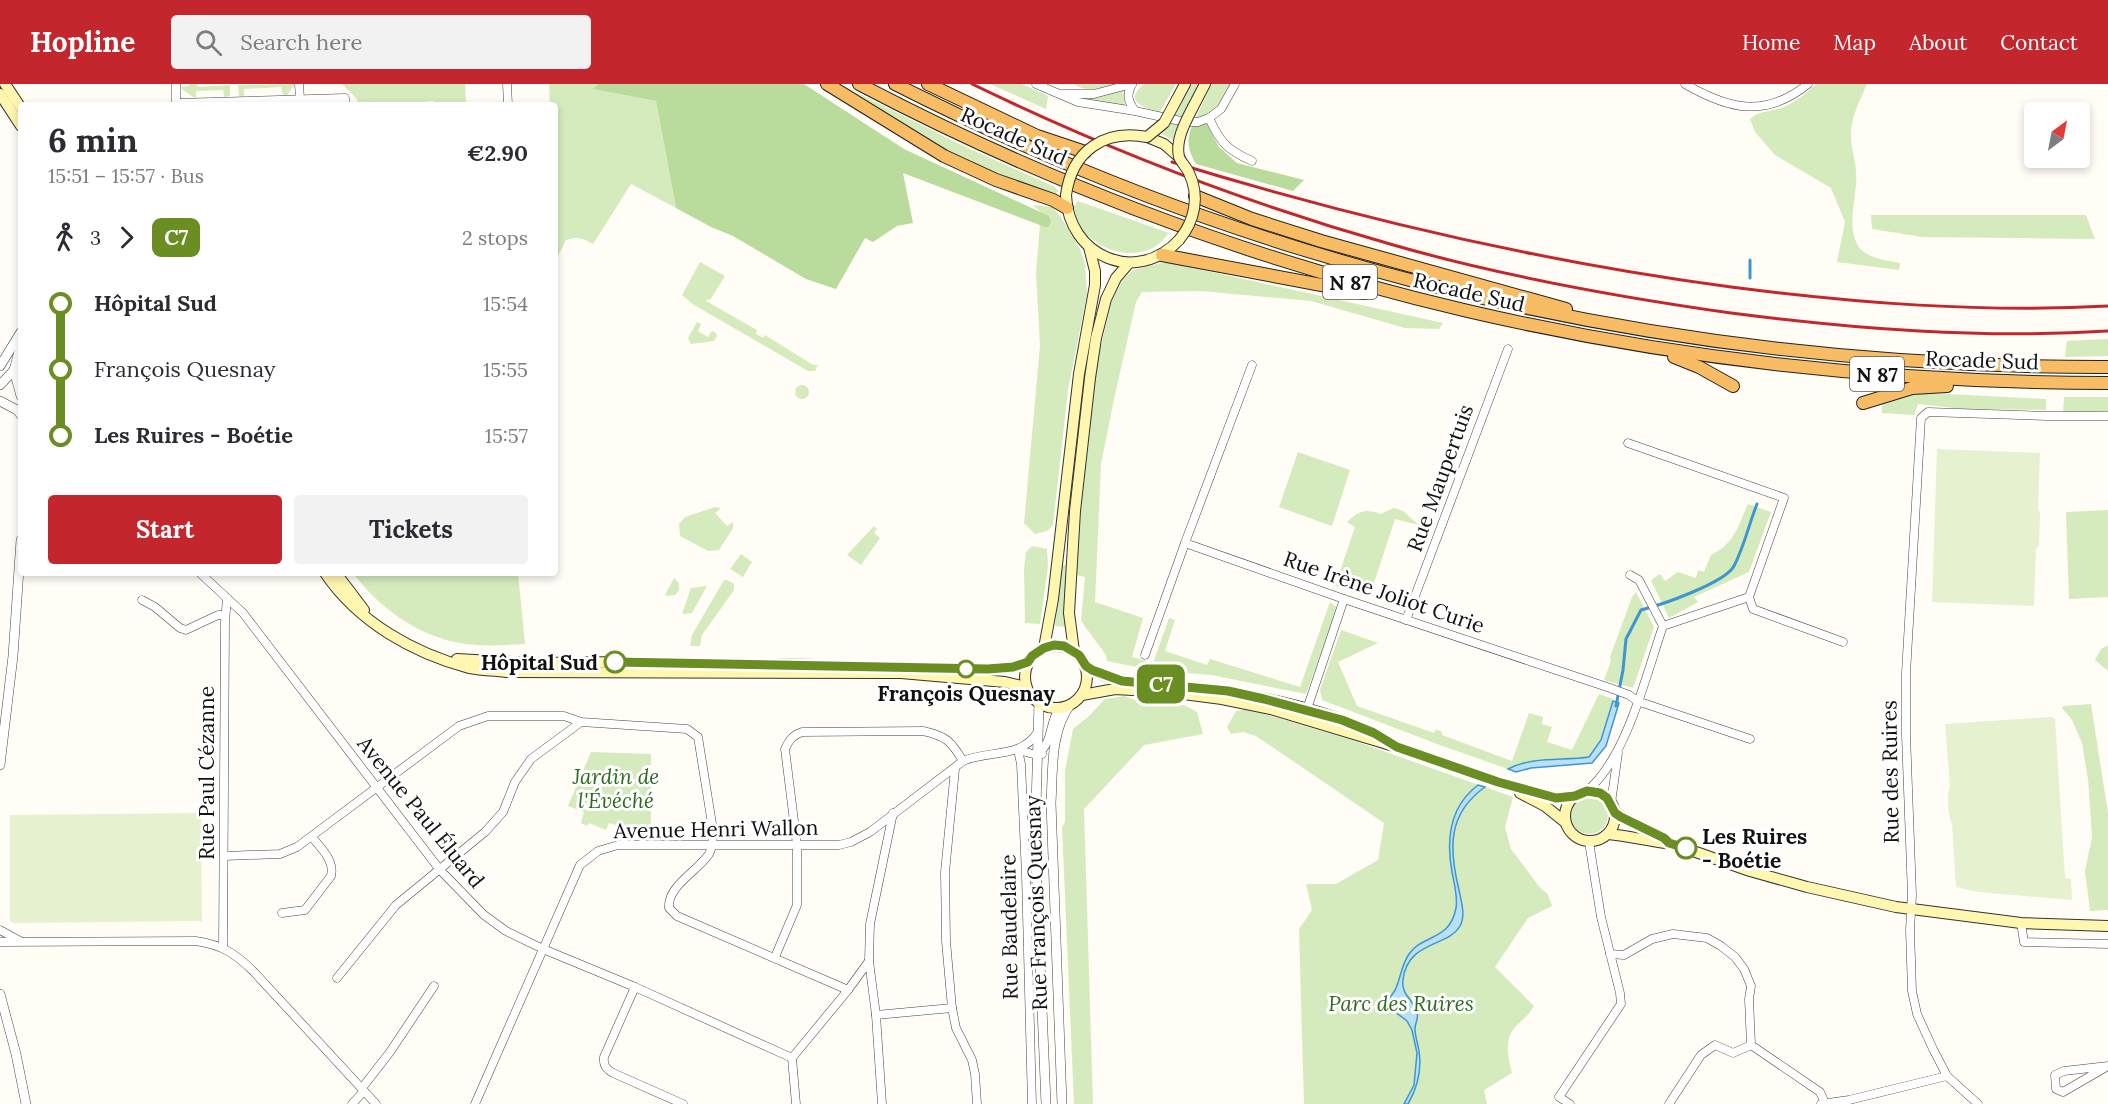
<!DOCTYPE html>
<meta charset="utf-8">
<style>
:root{--surface:#fff;--page:#f2f2f3;--text:#2b2b33;--muted:#7c7c81;--accent:#c4262e}
body{margin:0;font-family:Lora,serif;background:var(--page);color:var(--text);height:100vh;display:flex;flex-direction:column;font-size:22px;white-space:nowrap}
*{box-sizing:border-box;margin:0}
p{font-size:20px;color:var(--muted)}
.icon{flex:none;width:33px;height:33px;fill:none;stroke:currentColor;stroke-width:2;stroke-linecap:round;stroke-linejoin:round}
.map{position:relative;flex:1;overflow:hidden}
.sheet{position:absolute;left:18px;top:18px;width:540px;height:474px;display:flex;flex-direction:column;background:var(--surface);border-radius:6px;box-shadow:0 3px 9px #0003}
.sheet>*{flex:none}
.badge{padding:0 12px;border-radius:9px;font-size:21px;line-height:39px}
.needle{width:39px;rotate:32deg}
.controls{position:absolute;left:2024px;top:18px;display:grid;gap:12px}
.controls a{display:grid;place-items:center;width:66px;height:66px;border-radius:6px;background:var(--surface);box-shadow:0 3px 9px #0003;font-size:30px}
.map>.badge{position:absolute;translate:-50% -50%;box-shadow:0 0 0 3px #fff}
.legs{display:flex;align-items:center;gap:9px;height:66px;padding:0 30px;font-size:20px}
.legs p{margin-inline-start:auto}
.overview{display:flex;align-items:center;justify-content:space-between;height:102px;padding:0 30px}
h1{font-size:33px;font-weight:800;line-height:45px}
.primary-button{display:flex;gap:12px;margin-top:auto;padding:12px 30px}
.primary-button a{flex:1;height:69px;border-radius:6px;background:var(--accent);color:#fff;font-size:24px;font-weight:800;line-height:69px;text-align:center}
.primary-button a+a{background:var(--page);color:var(--text)}
ul{padding:0 30px;list-style:none}
li{display:flex;align-items:center;gap:21px;height:66px;font-size:22px}
li i{display:grid;place-items:center;width:9px;height:100%;margin:0 8px;background:currentColor}
li i::after{content:'';width:15px;height:15px;margin:-8px;border:4px solid;border-radius:50%;background:var(--surface)}
li p{margin-inline-start:auto}
li:first-child i{background:linear-gradient(#0000 50%,currentColor 0)}
li:last-child i{background:linear-gradient(currentColor 50%,#0000 0)}
header{display:flex;align-items:center;gap:36px;box-sizing:border-box;height:84px;padding:0 30px;background:var(--accent);color:#fff}
header strong{font-size:28px}
nav{display:flex;gap:33px;margin-inline-start:auto;font-size:21px}
.search{width:420px;height:54px;background:var(--page);display:flex;align-items:center;gap:15px;box-sizing:border-box;padding:0 21px;border-radius:6px;color:var(--muted);font-size:22px}
.map>svg:first-child{display:block}
.green{fill:#d5ebbd}
.forest{fill:#b9dc9c}
.pitch{fill:#e6f2cf}
.water{fill:#b9e0f7;stroke:#3f96cf;stroke-width:1.5}
.lines{fill:none;stroke-linecap:round;stroke-linejoin:round}
.stream{stroke:#3f96cf;stroke-width:3}
.minor-casing{stroke:#444;stroke-width:9}
.tertiary-casing{stroke:#444;stroke-width:10}
.secondary-casing{stroke:#333;stroke-width:12}
.trunk-casing{stroke:#222;stroke-width:14}
.minor{stroke:#fff;stroke-width:8}
.tertiary{stroke:#fff;stroke-width:9}
.secondary{stroke:#fff6b0;stroke-width:10}
.trunk{stroke:#f7bc64;stroke-width:12}
.rail{stroke:#c4262e;stroke-width:3}
.secondary-bridge-casing{stroke:#333;stroke-width:12;stroke-linecap:butt}
.secondary-bridge{stroke:#fff6b0;stroke-width:10}
.line-1-casing{stroke:#fff;stroke-width:14}
.line-1{stroke:#6b8e23;stroke-width:9}
.stop-1-dot{fill:#fff;stroke:#6b8e23;stroke-width:3}
.labels{text-anchor:middle;dominant-baseline:central;stroke-width:6;stroke-linejoin:round;paint-order:stroke}
.shield{fill:#fff;stroke:#585858;stroke-width:1.5}
.shield-label{font-size:20px;font-weight:bold;fill:#111}
.street-label{font-size:21px;fill:#111;stroke:#fff}
.stop-label{font-size:21px;font-weight:bold;fill:#111;stroke:#fff;text-anchor:end}
.park-label{font-size:21px;font-style:italic;fill:#2f6b1f;stroke:#fff}
</style>
<header>
<strong>Hopline</strong>
<div class="search"><svg class="icon" aria-label="search" viewBox="0 0 24 24"><circle cx="10" cy="10" r="6"/><path d="M15 15l6 6"/></svg>Search here</div>
<nav><a>Home</a><a>Map</a><a>About</a><a>Contact</a></nav>
</header>
<div class="map">
<svg width="2108" height="1020" viewBox="0 0 2108 1020">
<rect width="100%" height="100%" fill="#fffdf5"/>
<!-- green -->
<g class="green">
<path d="M189,0H197L198,3L230,1V12L224,13L223,6L196,7V15L182,5L181,3L189,2Z"/>
<path d="M295,0L287,11H283L281,3L244,5V13L239,12L238,1Z"/>
<path d="M342,0H465L466,21H434V17L419,18V21H358L357,15Z"/>
<path d="M549,0H598L594,5L656,17L676,124L631,100L593,160C583,154 577,152 566,156L557,174L555,173V21H550Z"/>
<path d="M834,0H840L957,59L1055,103L1058,107L1055,111L1000,92L941,65Z"/>
<path d="M990,0H1022L1048,12L1046,25Z"/>
<path d="M1074,0H1118C1104,4 1086,9 1074,0Z"/>
<path d="M1144,0H1176L1160,28C1145,25 1122,17 1144,0Z"/>
<path d="M1190,0H1199L1178,40L1174,56L1161,50L1169,39Z"/>
<path d="M1212,0H1231C1221,19 1217,28 1195,35Z"/>
<path d="M1816,0H1867C1860,16 1850,35 1851,53C1851,65 1856,77 1856,89C1858,111 1847,136 1856,158C1863,174 1884,176 1900,179L1899,186L1837,178L1845,138L1831,104L1775,71L1755,48L1750,35C1759,27 1769,28 1781,24C1795,19 1805,10 1816,0Z"/>
<path d="M1123,5L1125,22L1081,15L1080,13L1101,11Z"/>
<path d="M1078,117L1169,149C1165,153 1161,159 1156,162C1131,178 1093,165 1079,140C1076,135 1075,128 1074,122Z"/>
<path d="M1033,121L1052,123L1060,132L1080,165L1085,180L1087,210L1068,306L1053,441L1047,447L1035,450L1024,439L1040,262L1036,189L1041,128Z"/>
<path d="M1871,131H2086L2095,155L1922,153L1872,145Z"/>
<path d="M700,178L725,192L710,216L707,215L706,217L757,246L756,250L763,254L765,251L813,281H818L815,287H808L694,221L682,211Z"/>
<path d="M1161,179H1171L1443,239L1439,245L1405,244L1311,217L1200,207L1142,208L1136,218L1114,315L1101,380L1095,518L1143,534L1132,573L1153,579L1169,534L1175,536L1165,567L1207,581L1210,575L1300,603L1330,518L1336,523L1333,539L1306,610L1212,591L1151,586L1107,577L1106,571L1081,537L1085,493L1076,491L1086,363L1096,283L1115,204L1133,186Z"/>
<path d="M697,238L701,240L698,247L708,253L712,247L716,249L717,252L714,257L691,260L688,254Z"/>
<path d="M2108,255V272L2065,273L2067,257Z"/>
<circle cx="802" cy="308" r="7"/>
<path d="M1911,308L2046,315V326L1963,325L1918,320L1914,331L1882,329V317Z"/>
<path d="M2064,313H2108V327L2063,329Z"/>
<path d="M1298,368L1350,386L1332,442L1279,423Z"/>
<path d="M1748,420L1771,428L1749,488L1694,513L1698,518L1669,534L1651,496L1660,490L1665,497L1678,488L1696,494L1698,486L1704,488L1711,471C1735,459 1738,442 1748,420Z"/>
<path d="M715,423L721,424L715,429L727,442L733,438V444L719,466L708,467L680,452L679,440L685,433Z"/>
<path d="M1394,424L1403,427L1419,441L1395,435L1370,511L1335,502L1355,443L1347,438C1359,427 1365,424 1381,430Z"/>
<path d="M2108,426V513L2069,515L2066,428Z"/>
<path d="M874,442L877,445L874,449L880,454L861,481L847,471Z"/>
<path d="M1032,462L1047,465L1048,482L1040,540L1025,539L1024,485L1026,468Z"/>
<path d="M741,470L752,478L743,493L730,485Z"/>
<path d="M1062,481H1066L1064,531L1068,543L1055,542Z"/>
<path d="M353,489H518L525,560C503,561 481,563 460,559C418,552 378,523 353,489Z"/>
<path d="M674,494L679,499V506L675,511L666,512L665,511Z"/>
<path d="M724,496H727L734,500V506L702,551L700,562H690L692,551Z"/>
<path d="M707,502L692,529L682,530L691,504Z"/>
<path d="M1636,508L1654,543L1633,604L1604,596L1611,577L1610,573L1632,513Z"/>
<path d="M1341,546L1378,559L1338,578L1357,622L1434,649L1436,645L1442,648V651L1512,677L1529,629L1543,633L1542,640L1552,643L1547,658L1572,666L1599,610L1613,615L1601,656L1589,673C1562,677 1533,672 1508,685L1437,660L1322,616L1320,606Z"/>
<path d="M2108,561V587L2095,576L2101,565Z"/>
<path d="M1125,612C1137,619 1152,616 1164,616C1174,616 1189,623 1197,628L1203,650L1144,661L1084,725L1093,1020H1074L1062,743L1065,738V687L1073,645L1088,633L1105,615Z"/>
<path d="M2091,620L2108,729V826L2090,827L2085,787L2092,753L2088,695L2082,659L2072,636L2062,624L2064,622Z"/>
<path d="M1248,625L1352,656L1513,713L1505,743L1511,765L1541,805L1547,809L1552,822L1528,834L1495,883L1534,922C1528,932 1524,935 1515,943C1504,955 1508,975 1512,989L1484,1006L1487,1020H1304L1299,845L1312,826L1306,800H1336L1378,776L1384,739L1256,652L1243,648L1231,650L1227,643L1236,627Z"/>
<path d="M591,668L651,670V751L617,753L613,749L616,741L609,739L606,746L589,739L587,742L581,739L584,728L568,722Z"/>
<circle cx="1589" cy="731" r="19"/>
</g>
<!-- forest -->
<g class="forest">
<path d="M598,0H804L904,65L1049,132L1051,138L1048,143H1045L903,89L913,139L897,142L873,158L865,154L836,205L806,195L733,152L711,143L676,124L656,17L593,5Z"/>
<path d="M1207,40L1219,63L1237,79L1304,96L1293,107L1196,80C1188,66 1186,56 1192,42Z"/>
</g>
<!-- pitch -->
<g class="pitch">
<path d="M1937,365L2040,369L2038,425L2040,428L2039,462L2036,465L2034,522L1932,518Z"/>
<path d="M2051,633L2055,635L2065,794L2071,795L2072,816L1978,808L1956,803L1952,740C1948,730 1946,713 1950,702L1945,640Z"/>
<path d="M201,729L202,837L14,839L10,837V731Z"/>
</g>
<!-- water -->
<g class="water">
<path d="M1613,617L1619,619L1606,662L1592,679L1531,684L1516,688L1508,685C1533,672 1562,677 1589,673L1601,656Z"/>
<path d="M1478,701L1485,703C1447,730 1449,765 1459,806C1461,817 1466,831 1460,842C1448,863 1407,857 1403,896C1401,911 1413,915 1417,928C1419,935 1415,938 1415,945C1415,952 1418,960 1419,967C1422,987 1418,1003 1408,1020H1404L1414,1001L1417,969L1412,946L1407,937L1390,924L1389,915C1391,911 1395,908 1396,904C1401,892 1402,880 1409,870C1423,850 1450,857 1456,824C1458,812 1454,799 1452,788C1446,755 1450,722 1478,701Z"/>
</g>
<g class="lines">
<!-- stream -->
<g class="stream">
<path d="M1750,176V194"/>
<path d="M1616,622L1623,586L1626,555L1641,526C1661,521 1725,499 1734,482C1744,463 1749,440 1757,420"/>
</g>
<defs>
<g id="minor">
<path d="M176,0V19L345,14V21"/>
<path d="M299,0L300,15"/>
<path d="M507,0L508,21"/>
<path d="M1036,0L1078,18L1135,27L1185,38H1198L1209,34L1221,25L1235,0"/>
<path d="M1132,0C1126,11 1128,17 1135,27"/>
<path d="M1685,0C1730,26 1766,34 1808,0"/>
<path d="M1063,10H1094L1132,0"/>
<path d="M1209,34C1220,58 1227,66 1252,77"/>
<path d="M1252,281L1185,459L1344,515L1610,604L1629,611L1637,617L1750,655"/>
<path d="M200,489L243,529L440,786L484,831L506,847L543,865L635,903L792,974L796,1020"/>
<path d="M1630,491L1639,496L1663,542"/>
<path d="M1749,513L1753,525L1843,558"/>
<path d="M142,516L155,523L180,544L186,546L218,531H225"/>
<path d="M1406,536L1508,265"/>
<path d="M1145,571L1185,459"/>
<path d="M1306,628L1344,515"/>
<path d="M1018,666L1021,680L1026,791L1032,1020"/>
<path d="M1018,666L1037,671L1042,670"/>
<path d="M1037,671C1053,659 1049,640 1059,624"/>
<path d="M955,685L945,788L946,857L952,924L956,944L972,976L975,990L977,1020"/>
<path d="M1587,707C1627,673 1646,591 1663,542L1749,513L1784,414L1628,359"/>
<path d="M1611,719L1618,669"/>
<path d="M224,772L280,770L297,763L459,642L488,632H564L581,638L687,645L698,653L713,746C713,754 713,763 709,770C698,787 667,802 669,824L677,832L848,906L792,974"/>
<path d="M282,829L305,826L331,792C335,777 321,764 312,753"/>
<path d="M2021,839L2024,858L2108,860"/>
<path d="M0,846L20,857"/>
<path d="M0,858L196,857C222,861 235,869 254,888L376,1020"/>
<path d="M223,864L225,538L227,514"/>
<path d="M1610,870L1624,871L1652,855L1673,850L1707,854L1721,862L1735,873L1744,885L1751,902L1749,915L1751,961L1820,1008L1825,1019"/>
<path d="M775,873L797,821V761L785,665C789,656 793,651 802,648L923,647C946,652 951,657 963,677"/>
<path d="M337,894L396,821L485,748L503,728L515,698L531,675L581,638"/>
<path d="M635,903L604,973C603,981 606,985 613,989L683,1020"/>
<path d="M848,906L869,877"/>
<path d="M876,931L952,924"/>
<path d="M2108,982L2063,1008L2056,1005L2055,991L2064,987L2108,982"/>
<path d="M362,1004L390,968L434,902"/>
<path d="M352,1020L364,1007"/>
<path d="M475,1020L580,781L598,767L618,761H839L851,758L870,748L963,677C988,666 1021,675 1038,648"/>
<path d="M882,1020L876,931L869,877L870,840L893,729"/>
<path d="M1570,1020L1559,1013L1621,920L1620,909L1601,833L1589,758"/>
<path d="M1669,1020L1701,971L1715,961L1733,969L1751,961"/>
<path d="M1821,1020L1849,1016L1947,992"/>
<path d="M1978,1020L1947,992L1933,965L1917,930L1912,907L1910,846L1912,811L1906,651V589L1921,334L1928,328L2047,332H2108"/>
</g>
<g id="tertiary">
<path d="M21,260L14,286L21,312"/>
<path d="M0,282L21,248"/>
<path d="M0,301L17,283"/>
<path d="M0,317L17,326L21,331"/>
<path d="M1039,619L1035,757L1046,1020"/>
<path d="M0,681L13,572L21,456"/>
<path d="M0,910L16,970L26,1020"/>
<path d="M1062,1020L1051,719C1053,687 1050,648 1070,621"/>
</g>
<g id="secondary">
<path d="M5,0L21,24"/>
<path d="M0,10L21,42"/>
<path d="M1177,15L1185,0"/>
<path d="M1193,23L1205,0"/>
<path d="M1147,53L1164,60L1179,73"/>
<path d="M1066,111C1068,172 1136,202 1179,156"/>
<path d="M325,489C358,538 413,569 469,584C481,587 494,586 506,588L901,589L1005,598L1026,603"/>
<path d="M336,489L364,526"/>
<circle cx="1056" cy="593" r="31"/>
<path d="M1044,564L1053,515L1079,290L1095,201V187L1089,163"/>
<path d="M1074,567L1069,529L1075,427L1090,294L1096,254L1106,215L1116,194L1129,179"/>
<path d="M457,575L528,579L632,578L816,581"/>
<path d="M1086,582C1116,603 1166,600 1202,604C1257,611 1339,628 1386,656"/>
<path d="M922,583C957,585 994,590 1028,578"/>
<path d="M1082,611L1115,605L1168,608L1222,615L1271,625L1397,663L1498,698L1549,712L1556,714L1575,712"/>
<circle cx="1590" cy="732" r="25"/>
<path d="M1520,709L1545,722L1565,738"/>
<path d="M1615,728C1631,740 1656,746 1669,759"/>
<path d="M1608,750C1630,752 1652,758 1673,760L1750,787L1807,803L1896,823L2021,839L2108,842"/>
</g>
<g id="trunk">
<path d="M827,0L944,72L996,96L1053,116L1067,124"/>
<path d="M859,0C1251,206 1667,298 2108,299"/>
<path d="M895,0C1275,193 1683,284 2108,283"/>
<path d="M928,0L1037,52L1085,68"/>
<path d="M1195,112L1252,135L1321,157L1566,225"/>
<path d="M1162,171L1364,209"/>
<path d="M1674,273L1699,283L1733,302"/>
<path d="M1863,319L1912,304L1947,302"/>
</g>
</defs>
<!-- minor casing -->
<use href="#minor" class="minor-casing"/>
<!-- tertiary casing -->
<use href="#tertiary" class="tertiary-casing"/>
<!-- secondary casing -->
<use href="#secondary" class="secondary-casing"/>
<!-- trunk casing -->
<use href="#trunk" class="trunk-casing"/>
<!-- minor -->
<use href="#minor" class="minor"/>
<!-- tertiary -->
<use href="#tertiary" class="tertiary"/>
<!-- secondary -->
<use href="#secondary" class="secondary"/>
<!-- trunk -->
<use href="#trunk" class="trunk"/>
<!-- rail -->
<g class="rail">
<path d="M972,0C1106,65 1246,119 1390,160C1500,192 1618,213 1731,229C1856,245 1982,255 2108,247"/>
<path d="M1172,78C1355,134 1542,178 1731,203C1856,219 1982,229 2108,222"/>
</g>
<defs>
<g id="secondary-bridge">
<path d="M1066,111C1072,67 1104,45 1147,53L1164,39L1177,15"/>
<path d="M1179,156C1195,137 1200,112 1189,89C1187,84 1181,78 1179,73C1175,56 1186,37 1193,23"/>
</g>
</defs>
<!-- secondary-bridge casing -->
<use href="#secondary-bridge" class="secondary-bridge-casing"/>
<!-- secondary-bridge -->
<use href="#secondary-bridge" class="secondary-bridge"/>
</g>
<g class="lines">
<defs>
<path id="line-1" d="M615,578L988,585L1013,583L1028,578L1032,572L1044,564L1054,561L1064,562L1079,571L1086,582L1092,586L1122,597L1228,607L1264,615L1342,636L1374,649L1397,663L1498,698L1556,714L1575,712L1587,707L1600,709L1607,714L1615,729L1621,733L1664,754L1669,759L1686,764"/>
</defs>
<!-- line-1 casing -->
<use href="#line-1" class="line-1-casing"/>
<!-- line-1 -->
<use href="#line-1" class="line-1"/>
</g>
<!-- markers -->
<g class="stop-1-dot">
<circle cx="615" cy="578" r="10"/>
<circle cx="966" cy="585" r="8"/>
<circle cx="1686" cy="764" r="10"/>
</g>
<g class="labels">
<!-- shield labels -->
<g class="shield">
<rect x="1323" y="181" width="54" height="34" rx="4.5"/>
<rect x="1850" y="273" width="54" height="34" rx="4.5"/>
</g>
<g class="shield-label">
<text x="1350" y="198">N 87</text>
<text x="1877" y="290">N 87</text>
</g>
<!-- street labels -->
<g class="street-label">
<text transform="translate(1014 52) rotate(24)">Rocade Sud</text>
<text transform="translate(1469 208) rotate(13)">Rocade Sud</text>
<text transform="translate(1982 276) rotate(2)">Rocade Sud</text>
<text transform="translate(1440 394) rotate(-70)">Rue Maupertuis</text>
<text transform="translate(1384 508) rotate(19)">Rue Irène Joliot Curie</text>
<text transform="translate(1890 688) rotate(-91)">Rue des Ruires</text>
<text transform="translate(206 689) rotate(-90)">Rue Paul Cézanne</text>
<text transform="translate(421 728) rotate(51)">Avenue Paul Éluard</text>
<text transform="translate(716 745) rotate(-1)">Avenue Henri Wallon</text>
<text transform="translate(1036 819) rotate(-92)">Rue François Quesnay</text>
<text transform="translate(1009 843) rotate(-91)">Rue Baudelaire</text>
</g>
<!-- stop labels -->
<g class="stop-label">
<text x="598" y="578">Hôpital Sud</text>
<text x="966" y="609" text-anchor="middle">François Quesnay</text>
<text x="1702" y="752" text-anchor="start">Les Ruires<tspan x="1702" dy="24">- Boétie</tspan></text>
</g>
<!-- park labels -->
<g class="park-label">
<text x="616" y="692">Jardin de<tspan x="616" dy="24">l'Évéché</tspan></text>
<text x="1401" y="919">Parc des Ruires</text>
</g>
</g>
</svg>
<div class="controls">
<a><svg class="needle" viewBox="-14 -14 28 28"><path d="M0-13l5 13h-10z" fill="#e53935"/><path d="M0 13l5-13h-10z" fill="#7c7c81"/></svg></a>
</div>
<b class="badge" style="left:1161px;top:600px;background:#6b8e23;color:#fff">C7</b>
<section class="sheet">
<div class="overview"><div><h1>6 min</h1><p>15:51 – 15:57 · Bus</p></div><b>€2.90</b></div>
<div class="legs"><svg class="icon" aria-label="walk" viewBox="0 0 24 24"><circle cx="13" cy="4" r="2"/><path d="M13 8l-2 6 4 7M11 14l-3 7M7 12l3-4h3l4 4"/></svg>3<svg class="icon" aria-label="forward" viewBox="0 0 24 24"><path d="M9 5l7 7-7 7"/></svg><b class="badge" style="background:#6b8e23;color:#fff">C7</b><p>2 stops</p></div>
<ul>
<li><i style="color:#6b8e23"></i><b>Hôpital Sud</b><p>15:54</p></li>
<li><i style="color:#6b8e23"></i><span>François Quesnay</span><p>15:55</p></li>
<li><i style="color:#6b8e23"></i><b>Les Ruires - Boétie</b><p>15:57</p></li>
</ul>
<div class="primary-button"><a>Start</a><a>Tickets</a></div>
</section>
</div>
